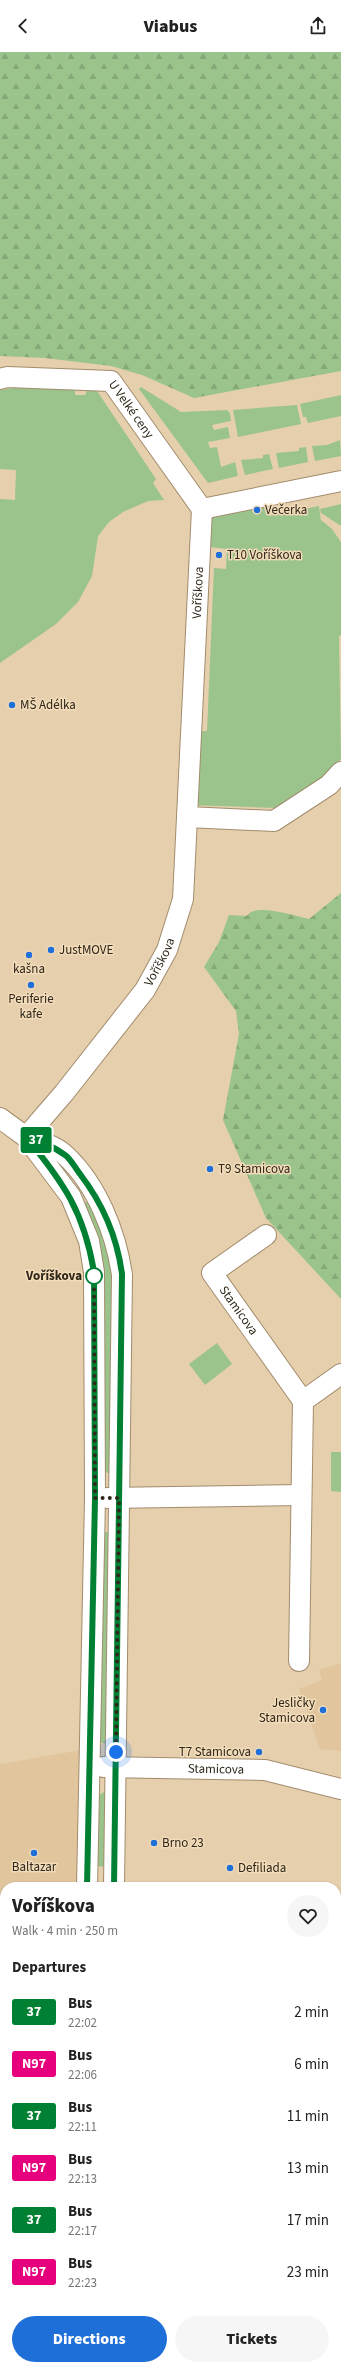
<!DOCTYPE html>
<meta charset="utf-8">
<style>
:root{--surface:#fff;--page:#f6f6f6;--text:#222;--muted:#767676;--accent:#1f6fd9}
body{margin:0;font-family:"Source Sans 3",sans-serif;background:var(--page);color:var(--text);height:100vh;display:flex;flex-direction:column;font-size:15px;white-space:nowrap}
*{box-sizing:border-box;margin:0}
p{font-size:13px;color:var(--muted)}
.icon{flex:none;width:22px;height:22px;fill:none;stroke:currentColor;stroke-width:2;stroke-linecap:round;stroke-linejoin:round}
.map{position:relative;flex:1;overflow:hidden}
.side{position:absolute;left:0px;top:1830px;width:341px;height:488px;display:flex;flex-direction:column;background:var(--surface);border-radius:16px 16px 0 0;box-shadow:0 1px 3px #0004}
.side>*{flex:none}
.badge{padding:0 8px;border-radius:3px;font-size:14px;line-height:26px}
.you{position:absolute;width:20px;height:20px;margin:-10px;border:3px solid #fff;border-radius:50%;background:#1a73e8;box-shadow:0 0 0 6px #1a73e833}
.map>.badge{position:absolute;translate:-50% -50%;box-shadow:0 0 0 2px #fff}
h2{padding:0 12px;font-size:15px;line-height:36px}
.round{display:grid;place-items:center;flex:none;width:42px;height:42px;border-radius:21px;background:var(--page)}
.overview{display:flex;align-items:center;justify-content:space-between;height:68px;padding:0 12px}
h1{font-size:19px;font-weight:800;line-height:30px}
.button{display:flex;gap:8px;margin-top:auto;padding:8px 12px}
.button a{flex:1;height:46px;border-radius:24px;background:var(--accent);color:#fff;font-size:16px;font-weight:800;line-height:46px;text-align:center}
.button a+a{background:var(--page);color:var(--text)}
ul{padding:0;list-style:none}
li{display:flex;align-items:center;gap:12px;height:52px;padding:0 12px}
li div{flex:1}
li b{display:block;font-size:15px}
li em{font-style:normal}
li .badge{min-width:44px;font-weight:700;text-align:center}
header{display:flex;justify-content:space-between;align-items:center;height:52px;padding:0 12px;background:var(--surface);font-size:18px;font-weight:800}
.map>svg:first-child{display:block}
.built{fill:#e1c69d}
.green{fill:#9ac48c}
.forest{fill:url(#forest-firs)}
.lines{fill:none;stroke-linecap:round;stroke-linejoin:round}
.minor-casing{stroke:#a28c6d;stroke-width:22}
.minor{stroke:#fff;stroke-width:20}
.line-casing{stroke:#fff;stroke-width:9}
.line{stroke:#008033;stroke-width:6}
.walk{stroke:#2f271a;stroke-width:4;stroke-dasharray:0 7.2}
.poi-dot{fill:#1f6fd9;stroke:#f3dcba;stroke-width:1.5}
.stop-dot{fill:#fff;stroke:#008033;stroke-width:2}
.labels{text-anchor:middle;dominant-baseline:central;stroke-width:3;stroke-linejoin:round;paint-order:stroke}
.street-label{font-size:13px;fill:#2f271a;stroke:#f3dcba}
.poi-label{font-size:13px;fill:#2f271a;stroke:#f3dcba;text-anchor:start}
.stop-label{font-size:13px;font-weight:bold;fill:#2f271a;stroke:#f3dcba;text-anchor:end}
</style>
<header><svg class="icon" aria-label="back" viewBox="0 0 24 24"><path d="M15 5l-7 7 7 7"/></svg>Viabus<svg class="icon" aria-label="share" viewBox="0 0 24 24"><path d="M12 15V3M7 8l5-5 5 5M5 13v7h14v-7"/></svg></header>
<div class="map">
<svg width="341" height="2318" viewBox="0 0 341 2318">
<defs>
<pattern id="forest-firs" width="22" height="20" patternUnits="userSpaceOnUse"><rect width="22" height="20" fill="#9ac48c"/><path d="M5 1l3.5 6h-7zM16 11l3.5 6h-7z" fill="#85a878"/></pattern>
</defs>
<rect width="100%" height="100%" fill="#e6cfad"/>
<!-- built -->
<g class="built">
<path d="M341,1611V1699L320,1697L299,1637L322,1628L319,1618Z"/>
<path d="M81,1698L80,1835H5V2078H0V1712Z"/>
</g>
<!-- green -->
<g class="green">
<path d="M19,335L75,337V343H85L88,337L97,339L156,427L153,431L164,448L148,449L123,460L109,470L98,484L92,524L78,550L56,572L0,611V447L15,448L16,418L0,417V338Z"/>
<path d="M141,335L181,360L227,358L230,361L231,369L212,373L214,378L228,375L230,386L208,390L210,396L217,395L221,415L235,410L238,424L208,431L139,337Z"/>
<path d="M341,343V364L308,371L306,365H303L300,352Z"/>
<path d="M297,353L301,372L238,385L233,358Z"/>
<path d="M340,388L341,404L315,409L312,394L327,393Z"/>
<path d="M306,395L308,410L279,416L276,401L299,399V396Z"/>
<path d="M269,402L273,417L245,423L241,408L263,406V403Z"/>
<path d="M266,444L270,464L319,454L322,477L321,468L332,477L341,490V583L339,584L341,707L314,736L276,756L187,753L191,679H207L214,516L226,517L227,497L200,494L202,457Z"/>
<path d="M341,452V474L321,461L320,457Z"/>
<path d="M91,1148L114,1215L110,1420L108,1421L103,1419L82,1152Z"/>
<path d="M217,1291L232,1312L205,1333L189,1312Z"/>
<path d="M331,1400H341V1440L331,1439Z"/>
<path d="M101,1480H112L106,1692L99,1690Z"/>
<path d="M104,1740L107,1742V1815L96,1814L97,1744Z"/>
</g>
<!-- forest -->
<g class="forest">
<path d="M0,0H341V319L194,346L142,323L111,314L45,306L0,304Z"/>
<path d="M341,841V1247L266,1166L223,1068L239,982L236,959L204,915L219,890L229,863L246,864C248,863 251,859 254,859C266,855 296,864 309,867Z"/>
</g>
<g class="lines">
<defs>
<g id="minor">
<path id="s1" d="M0,327L7,325L111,329L202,457"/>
<path d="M202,457L341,429"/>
<path d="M187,765L274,769L329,733L341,720"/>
<path d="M0,1066L26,1085L71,1145L89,1189L94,1220L95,1446L87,1835"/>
<path id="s2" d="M26,1085L64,1041L145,938L167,898L183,847L202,457"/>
<path d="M28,1085C41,1090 56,1094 66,1104C97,1133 116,1181 122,1223L114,1835"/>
<path id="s3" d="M266,1183L212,1221L303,1349L299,1609"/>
<path d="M303,1349L341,1322"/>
<path d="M107,1446L300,1443"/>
<path id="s4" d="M103,1715L265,1718L341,1737"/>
<path d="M336,2067L341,2066"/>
<path d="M0,2084H5"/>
<path d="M101,2313L103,2318"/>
<path d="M128,2313L129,2318"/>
<path d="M288,2318L289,2313"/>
</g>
</defs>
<!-- minor casing -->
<use href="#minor" class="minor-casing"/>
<!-- minor -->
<use href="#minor" class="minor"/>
</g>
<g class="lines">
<defs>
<path id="line" d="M87,1835L95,1446L94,1220C84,1160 64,1131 26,1085C40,1089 53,1094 65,1103C71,1107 75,1116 80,1122C103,1152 117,1184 122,1222L114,1835"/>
</defs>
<!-- line casing -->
<use href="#line" class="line-casing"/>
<!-- line -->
<use href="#line" class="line"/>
<!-- walk -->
<path class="walk" d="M94,1224V1220L95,1446H119L116,1700"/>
</g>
<!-- markers -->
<g class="poi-dot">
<circle cx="257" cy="458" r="4"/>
<circle cx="219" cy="503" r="4"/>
<circle cx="12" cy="653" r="4"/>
<circle cx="51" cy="898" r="4"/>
<circle cx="29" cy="903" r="4"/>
<circle cx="31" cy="933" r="4"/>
<circle cx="210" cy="1117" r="4"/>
<circle cx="323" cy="1658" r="4"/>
<circle cx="259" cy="1700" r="4"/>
<circle cx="154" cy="1791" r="4"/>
<circle cx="34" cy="1801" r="4"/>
<circle cx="230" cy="1816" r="4"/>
</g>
<circle class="stop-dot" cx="94" cy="1224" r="8"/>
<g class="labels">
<!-- street labels -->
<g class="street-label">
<text stroke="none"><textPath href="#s1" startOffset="146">U Velké ceny</textPath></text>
<text stroke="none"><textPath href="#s2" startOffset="595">Voříškova</textPath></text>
<text stroke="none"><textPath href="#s2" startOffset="221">Voříškova</textPath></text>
<text stroke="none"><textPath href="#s3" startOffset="112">Stamicova</textPath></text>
<text stroke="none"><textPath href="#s4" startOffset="113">Stamicova</textPath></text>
</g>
<!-- poi labels -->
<g class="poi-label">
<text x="265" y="458">Večerka</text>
<text x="227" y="503">T10 Voříškova</text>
<text x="20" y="653">MŠ Adélka</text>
<text x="59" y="898">JustMOVE</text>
<text x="29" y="917" text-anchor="middle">kašna</text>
<text x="31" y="947" text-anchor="middle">Periferie<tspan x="31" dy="15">kafe</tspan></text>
<text x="218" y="1117">T9 Stamicova</text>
<text x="315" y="1651" text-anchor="end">Jesličky<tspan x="315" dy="15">Stamicova</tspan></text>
<text x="251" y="1700" text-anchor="end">T7 Stamicova</text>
<text x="162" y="1791">Brno 23</text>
<text x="34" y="1815" text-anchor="middle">Baltazar</text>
<text x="238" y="1816">Defiliada</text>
</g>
<!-- stop labels -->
<g class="stop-label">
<text x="82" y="1224">Voříškova</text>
</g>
</g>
</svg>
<div class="you" style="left:116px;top:1700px"></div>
<b class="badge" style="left:36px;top:1088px;background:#008033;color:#fff">37</b>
<section class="side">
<div class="overview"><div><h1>Voříškova</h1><p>Walk · 4 min · 250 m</p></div><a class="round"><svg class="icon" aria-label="heart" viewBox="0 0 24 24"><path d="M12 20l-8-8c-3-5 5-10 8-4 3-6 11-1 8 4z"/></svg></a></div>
<h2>Departures</h2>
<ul>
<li><span class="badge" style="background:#008033;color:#fff">37</span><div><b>Bus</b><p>22:02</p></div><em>2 min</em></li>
<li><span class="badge" style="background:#e6007e;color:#fff">N97</span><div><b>Bus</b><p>22:06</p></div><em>6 min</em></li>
<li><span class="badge" style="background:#008033;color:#fff">37</span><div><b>Bus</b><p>22:11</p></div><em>11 min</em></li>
<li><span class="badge" style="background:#e6007e;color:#fff">N97</span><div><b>Bus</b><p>22:13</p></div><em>13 min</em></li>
<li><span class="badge" style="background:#008033;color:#fff">37</span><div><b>Bus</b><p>22:17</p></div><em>17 min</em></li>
<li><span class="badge" style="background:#e6007e;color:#fff">N97</span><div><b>Bus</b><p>22:23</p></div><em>23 min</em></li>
</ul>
<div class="button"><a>Directions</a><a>Tickets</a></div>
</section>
</div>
